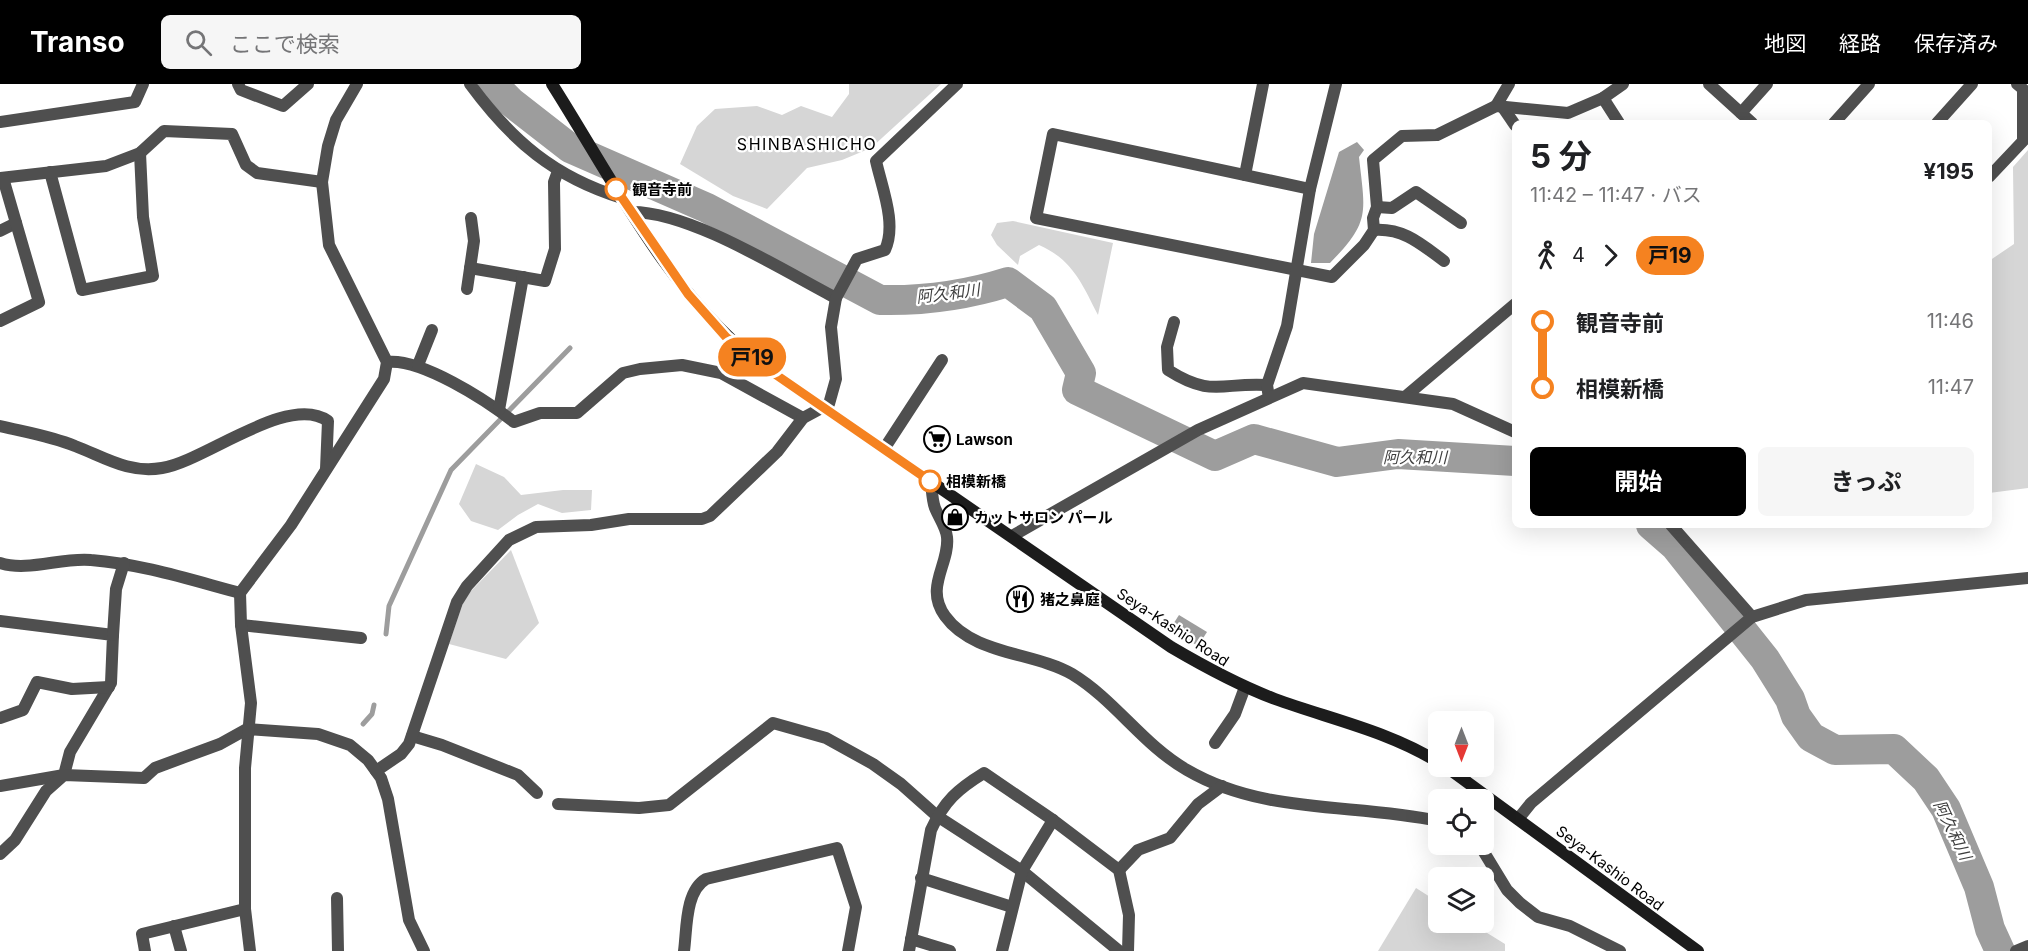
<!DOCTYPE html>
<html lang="ja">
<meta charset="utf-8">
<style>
:root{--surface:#fff;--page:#f6f6f6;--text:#202124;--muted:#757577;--accent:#000}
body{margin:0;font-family:Inter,"Noto Sans JP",sans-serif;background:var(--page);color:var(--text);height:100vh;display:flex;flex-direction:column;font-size:22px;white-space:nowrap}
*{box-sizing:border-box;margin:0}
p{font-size:20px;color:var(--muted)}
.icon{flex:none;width:33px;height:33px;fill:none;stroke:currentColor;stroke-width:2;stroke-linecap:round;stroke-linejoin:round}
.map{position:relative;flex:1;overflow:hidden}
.panel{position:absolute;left:1512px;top:36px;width:480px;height:408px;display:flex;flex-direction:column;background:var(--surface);border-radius:9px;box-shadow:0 6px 24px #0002}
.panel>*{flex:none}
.badge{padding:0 12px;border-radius:20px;font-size:21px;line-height:39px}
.needle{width:39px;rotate:180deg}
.fabs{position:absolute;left:1428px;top:627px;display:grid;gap:12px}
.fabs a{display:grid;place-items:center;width:66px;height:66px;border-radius:9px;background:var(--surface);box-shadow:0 6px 24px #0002;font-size:30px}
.map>.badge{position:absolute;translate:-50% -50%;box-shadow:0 0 0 3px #fff}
.legs{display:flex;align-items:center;gap:9px;height:66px;padding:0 18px;font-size:20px}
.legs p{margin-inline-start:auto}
.headline{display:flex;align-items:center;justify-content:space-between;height:102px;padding:0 18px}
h1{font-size:33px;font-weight:700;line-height:45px}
.button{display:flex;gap:12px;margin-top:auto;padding:12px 18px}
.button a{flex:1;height:69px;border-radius:9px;background:var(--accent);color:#fff;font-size:24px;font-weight:700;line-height:69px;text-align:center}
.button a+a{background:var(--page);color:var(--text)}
ul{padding:0 18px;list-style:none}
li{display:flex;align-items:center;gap:21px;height:66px;font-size:22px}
li i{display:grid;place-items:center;width:9px;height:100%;margin:0 8px;background:currentColor}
li i::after{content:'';width:15px;height:15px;margin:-8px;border:4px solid;border-radius:50%;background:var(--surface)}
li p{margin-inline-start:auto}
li:first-child i{background:linear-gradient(#0000 50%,currentColor 0)}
li:last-child i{background:linear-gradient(currentColor 50%,#0000 0)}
header{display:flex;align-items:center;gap:36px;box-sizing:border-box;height:84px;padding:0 30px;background:var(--accent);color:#fff}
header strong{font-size:28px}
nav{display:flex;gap:33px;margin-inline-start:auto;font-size:21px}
.search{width:420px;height:54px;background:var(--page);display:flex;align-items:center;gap:15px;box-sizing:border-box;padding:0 21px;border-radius:9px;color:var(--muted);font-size:22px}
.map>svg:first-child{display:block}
.green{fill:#d6d6d6}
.water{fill:#9d9d9d}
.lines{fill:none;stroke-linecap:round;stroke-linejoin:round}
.stream{stroke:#9d9d9d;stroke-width:5}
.river{stroke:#9d9d9d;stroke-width:30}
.street{stroke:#4f4f4f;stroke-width:12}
.secondary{stroke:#1c1c1c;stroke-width:12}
.line-1-casing{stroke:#fff;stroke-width:14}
.line-1{stroke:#f58220;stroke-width:9}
.stop-1-dot{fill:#fff;stroke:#f58220;stroke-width:3}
.labels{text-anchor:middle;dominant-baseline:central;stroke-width:4.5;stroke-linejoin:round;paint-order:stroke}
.stop-label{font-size:15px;font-weight:bold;fill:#000;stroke:#fff;text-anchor:start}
.poi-label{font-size:15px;font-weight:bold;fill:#000;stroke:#fff;text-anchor:start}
.street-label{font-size:15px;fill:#000;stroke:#fff}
.neighbourhood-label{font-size:16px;letter-spacing:1.5px;fill:#000;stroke:#fff}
.water-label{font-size:16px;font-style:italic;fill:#3e3e3e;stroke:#fff}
</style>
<header>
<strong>Transo</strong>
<div class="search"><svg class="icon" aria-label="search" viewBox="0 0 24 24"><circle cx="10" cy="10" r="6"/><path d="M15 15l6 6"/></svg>ここで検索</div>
<nav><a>地図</a><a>経路</a><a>保存済み</a></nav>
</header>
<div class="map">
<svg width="2028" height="867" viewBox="0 0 2028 867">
<rect width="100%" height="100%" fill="#fff"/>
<!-- green -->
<g class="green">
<path d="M849,0H941L871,64L842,76L807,84L767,125L733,112L680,80L697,42L715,25L757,22L782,31L801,22L832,33L849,10Z"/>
<path d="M2028,66V404L1989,409V177L2014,160L2013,83Z"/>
<path d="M1013,137L1113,159L1098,231C1082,200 1073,176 1039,161L1020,172L1018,181L997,161L991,151L997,139Z"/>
<path d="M476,380L504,393L521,411L563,406H592L591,426L562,429L538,420L518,431L498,446L471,437L459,420Z"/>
<path d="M511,466L539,539L506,575L449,560L463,519L470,508Z"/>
<path d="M1416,804L1438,818V838L1471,839L1505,860V867H1378Z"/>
</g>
<!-- water -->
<g class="water">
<path d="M1357,58L1364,66L1359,73C1365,129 1371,137 1330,179H1311L1314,150L1339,68Z"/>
<path d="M1179,531L1207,548L1198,562L1170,545Z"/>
</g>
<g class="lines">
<!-- stream -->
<g class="stream">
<path d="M386,550L389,522L451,386L570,264"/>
<path d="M363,640L372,630L374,621"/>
</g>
<!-- river -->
<g class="river">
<path d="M493,0L511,18L570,64L707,124L880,216C923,217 967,211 1008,198L1043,224L1081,289L1077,306L1215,372L1254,355L1337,378L1398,370L1515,377"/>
<path d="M1651,441L1675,462L1765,575L1790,615L1796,632L1811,653L1835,666L1894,665L1926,695L1946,725L1979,803L1990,845L2000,867"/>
</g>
<!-- street -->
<g class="street">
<path d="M238,0L241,6L283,22L308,0"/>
<path d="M470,0C512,57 554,93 622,114"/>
<path d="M1709,0L1752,39"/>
<path d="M1603,14L1619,39"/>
<path d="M1496,22L1509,0"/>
<path d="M1502,22L1515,41"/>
<path d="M1741,29L1767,0"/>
<path d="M0,38L135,18L143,0"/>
<path d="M1834,39L1869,0"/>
<path d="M1937,39L1972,0"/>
<path d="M50,88L82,206L153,192L143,133L140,69"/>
<path d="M1245,91L1263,0"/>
<path d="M1989,93L2023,57V5L2017,0"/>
<path d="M0,94L106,82L140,69L164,47L232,50L246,81L257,89L322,98"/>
<path d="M1310,105L1053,50L1036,134L1332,193L1364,161L1374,146L1373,134L1377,123L1373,76L1402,52L1437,51L1496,22L1568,29L1603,14L1623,0"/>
<path d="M1377,123L1392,124L1416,108L1461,139"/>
<path d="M632,128C691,128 782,186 836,214"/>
<path d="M1374,146C1404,144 1421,160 1444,177"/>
<path d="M0,147L16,139"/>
<path d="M470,184L545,197L555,165L554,98L558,87"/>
<path d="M467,205L474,157L471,134"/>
<path d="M0,237L39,218L3,94"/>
<path d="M1174,238L1167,263L1168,286C1212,314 1222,298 1267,301"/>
<path d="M387,278C421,274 486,316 514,338L540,329H577L623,289L640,285L682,281L721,289L803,334"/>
<path d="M418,281L432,246"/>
<path d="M1406,312L1515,220"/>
<path d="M1269,314L1267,301L1287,242L1310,105L1336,0"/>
<path d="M499,326L523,193"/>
<path d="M0,342C25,348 51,352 75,362C104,373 129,390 162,384C205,377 288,309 328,337L326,385"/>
<path d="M884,365L942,276"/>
<path d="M931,397C932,406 932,416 935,424C939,434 946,443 947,453C950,480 924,503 945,532C973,571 1034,568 1072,590C1115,616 1143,661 1187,686C1264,731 1354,719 1438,737"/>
<path d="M1671,441L1752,533"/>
<path d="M1012,452L1198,346L1303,299L1453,320L1515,348"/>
<path d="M0,479C28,488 62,473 91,476C142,480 191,496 240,509"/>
<path d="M0,537L113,551L111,599L70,668L64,691L0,702"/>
<path d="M241,541L361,554"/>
<path d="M113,551L116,505L124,479"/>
<path d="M0,634L23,626L37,598L72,605L109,603"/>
<path d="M412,652L442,661L518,691L537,709"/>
<path d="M1215,659L1235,630L1245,603"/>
<path d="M376,687L401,670L409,660L457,518L467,502L509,456L536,443L591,441L629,435H702L710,432L777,368L803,334L829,320L836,295L831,243L836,214L857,175L885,166C897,140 882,104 876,77L957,0"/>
<path d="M558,720L639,724L669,721L773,639L826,654L873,680L901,700L937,732L1022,787L1119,867"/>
<path d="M1518,735L1531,719L1752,533L1806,516L2028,494"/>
<path d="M1479,760L1507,806L1520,819L1538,833L1570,842L1620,867"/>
<path d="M0,770L15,756L46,707L64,691L144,694L155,684L220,660L247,645L318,650L350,661L368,676L381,694L388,715L409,836L424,867"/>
<path d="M1119,786L1138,766L1170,754L1198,720L1222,702"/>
<path d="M921,794L1012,823"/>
<path d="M337,814L338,867"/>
<path d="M174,842L181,867"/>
<path d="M911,855L950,867"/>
<path d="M145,867L142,850L245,825"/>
<path d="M250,867L245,825V684L251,619L241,541L240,509L291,441L384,295L387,278L329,161L322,98L328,62L336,36L357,0"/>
<path d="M684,867C687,845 685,807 706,795L837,764L856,823L848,867"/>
<path d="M909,867L931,746C944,717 958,705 984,689L1053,736L1119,786L1129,831L1128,867"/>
<path d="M1002,867L1022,787L1053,736"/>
<path d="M2016,867L2028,862"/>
</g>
<!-- secondary -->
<g class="secondary">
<path d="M552,0C613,96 666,205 756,277L1171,563C1205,583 1238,601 1275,615C1330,635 1388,647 1438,678"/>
<path d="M1445,682L1698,867"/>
</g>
</g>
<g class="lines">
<defs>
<path id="line-1" d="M616,105L688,210L726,253L756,277L930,397"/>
</defs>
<!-- line-1 casing -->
<use href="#line-1" class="line-1-casing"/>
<!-- line-1 -->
<use href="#line-1" class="line-1"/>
</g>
<!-- icons -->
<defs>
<symbol id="supermarket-ring" viewBox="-11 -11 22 22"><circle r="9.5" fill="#fff" stroke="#000" stroke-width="1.5"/><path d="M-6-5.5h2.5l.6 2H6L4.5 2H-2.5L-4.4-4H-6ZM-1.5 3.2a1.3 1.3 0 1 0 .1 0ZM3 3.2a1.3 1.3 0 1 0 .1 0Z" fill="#000"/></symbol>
<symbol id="shop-ring" viewBox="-11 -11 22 22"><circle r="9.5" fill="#fff" stroke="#000" stroke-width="1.5"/><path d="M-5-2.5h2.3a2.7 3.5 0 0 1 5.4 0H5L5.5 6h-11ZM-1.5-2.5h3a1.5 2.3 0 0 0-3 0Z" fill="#000"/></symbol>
<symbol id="restaurant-ring" viewBox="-11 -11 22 22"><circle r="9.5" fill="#fff" stroke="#000" stroke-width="1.5"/><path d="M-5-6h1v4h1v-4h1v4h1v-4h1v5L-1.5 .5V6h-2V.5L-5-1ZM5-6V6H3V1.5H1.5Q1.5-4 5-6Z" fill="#000"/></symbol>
</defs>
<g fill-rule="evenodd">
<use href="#supermarket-ring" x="922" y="340" width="30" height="30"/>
<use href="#shop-ring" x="940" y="418" width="30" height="30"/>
<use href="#restaurant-ring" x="1005" y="500" width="30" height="30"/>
</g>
<!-- markers -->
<g class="stop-1-dot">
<circle cx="616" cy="105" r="10"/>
<circle cx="930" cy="397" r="10"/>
</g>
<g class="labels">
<!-- stop labels -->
<g class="stop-label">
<text x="632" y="105">観音寺前</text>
<text x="946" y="397">相模新橋</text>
</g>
<!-- poi labels -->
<g class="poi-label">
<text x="956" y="355">Lawson</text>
<text x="974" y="433">カットサロン パール</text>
<text x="1040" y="515">猪之鼻庭</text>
</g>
<!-- street labels -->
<g class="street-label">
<text transform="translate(1173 543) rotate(33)">Seya-Kashio Road</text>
<text transform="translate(1610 784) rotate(37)">Seya-Kashio Road</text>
</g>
<!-- neighbourhood labels -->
<g class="neighbourhood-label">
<text x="807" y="60">SHINBASHICHO</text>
</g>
<!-- water labels -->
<g class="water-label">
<text transform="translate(948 209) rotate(-7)">阿久和川</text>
<text x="1415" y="373">阿久和川</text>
<text transform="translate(1953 746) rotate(64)">阿久和川</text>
</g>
</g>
</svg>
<div class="fabs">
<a><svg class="needle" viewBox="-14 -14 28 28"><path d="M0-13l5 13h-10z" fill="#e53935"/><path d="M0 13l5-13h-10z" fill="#757577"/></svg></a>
<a><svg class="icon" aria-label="locate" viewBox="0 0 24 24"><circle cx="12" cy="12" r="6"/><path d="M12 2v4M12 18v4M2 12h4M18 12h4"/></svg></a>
<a><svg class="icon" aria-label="layers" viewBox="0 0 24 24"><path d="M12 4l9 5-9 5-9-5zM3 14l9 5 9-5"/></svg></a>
</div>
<b class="badge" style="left:752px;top:273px;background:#f58220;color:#111">戸19</b>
<section class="panel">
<div class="headline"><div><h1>5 分</h1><p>11:42 – 11:47 · バス</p></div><b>¥195</b></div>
<div class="legs"><svg class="icon" aria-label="walk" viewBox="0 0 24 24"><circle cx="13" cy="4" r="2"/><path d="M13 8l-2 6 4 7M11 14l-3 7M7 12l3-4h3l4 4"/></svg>4<svg class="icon" aria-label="forward" viewBox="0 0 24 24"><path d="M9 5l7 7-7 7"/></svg><b class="badge" style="background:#f58220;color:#111">戸19</b></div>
<ul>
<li><i style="color:#f58220"></i><b>観音寺前</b><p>11:46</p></li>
<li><i style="color:#f58220"></i><b>相模新橋</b><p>11:47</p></li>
</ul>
<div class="button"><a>開始</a><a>きっぷ</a></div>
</section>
</div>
